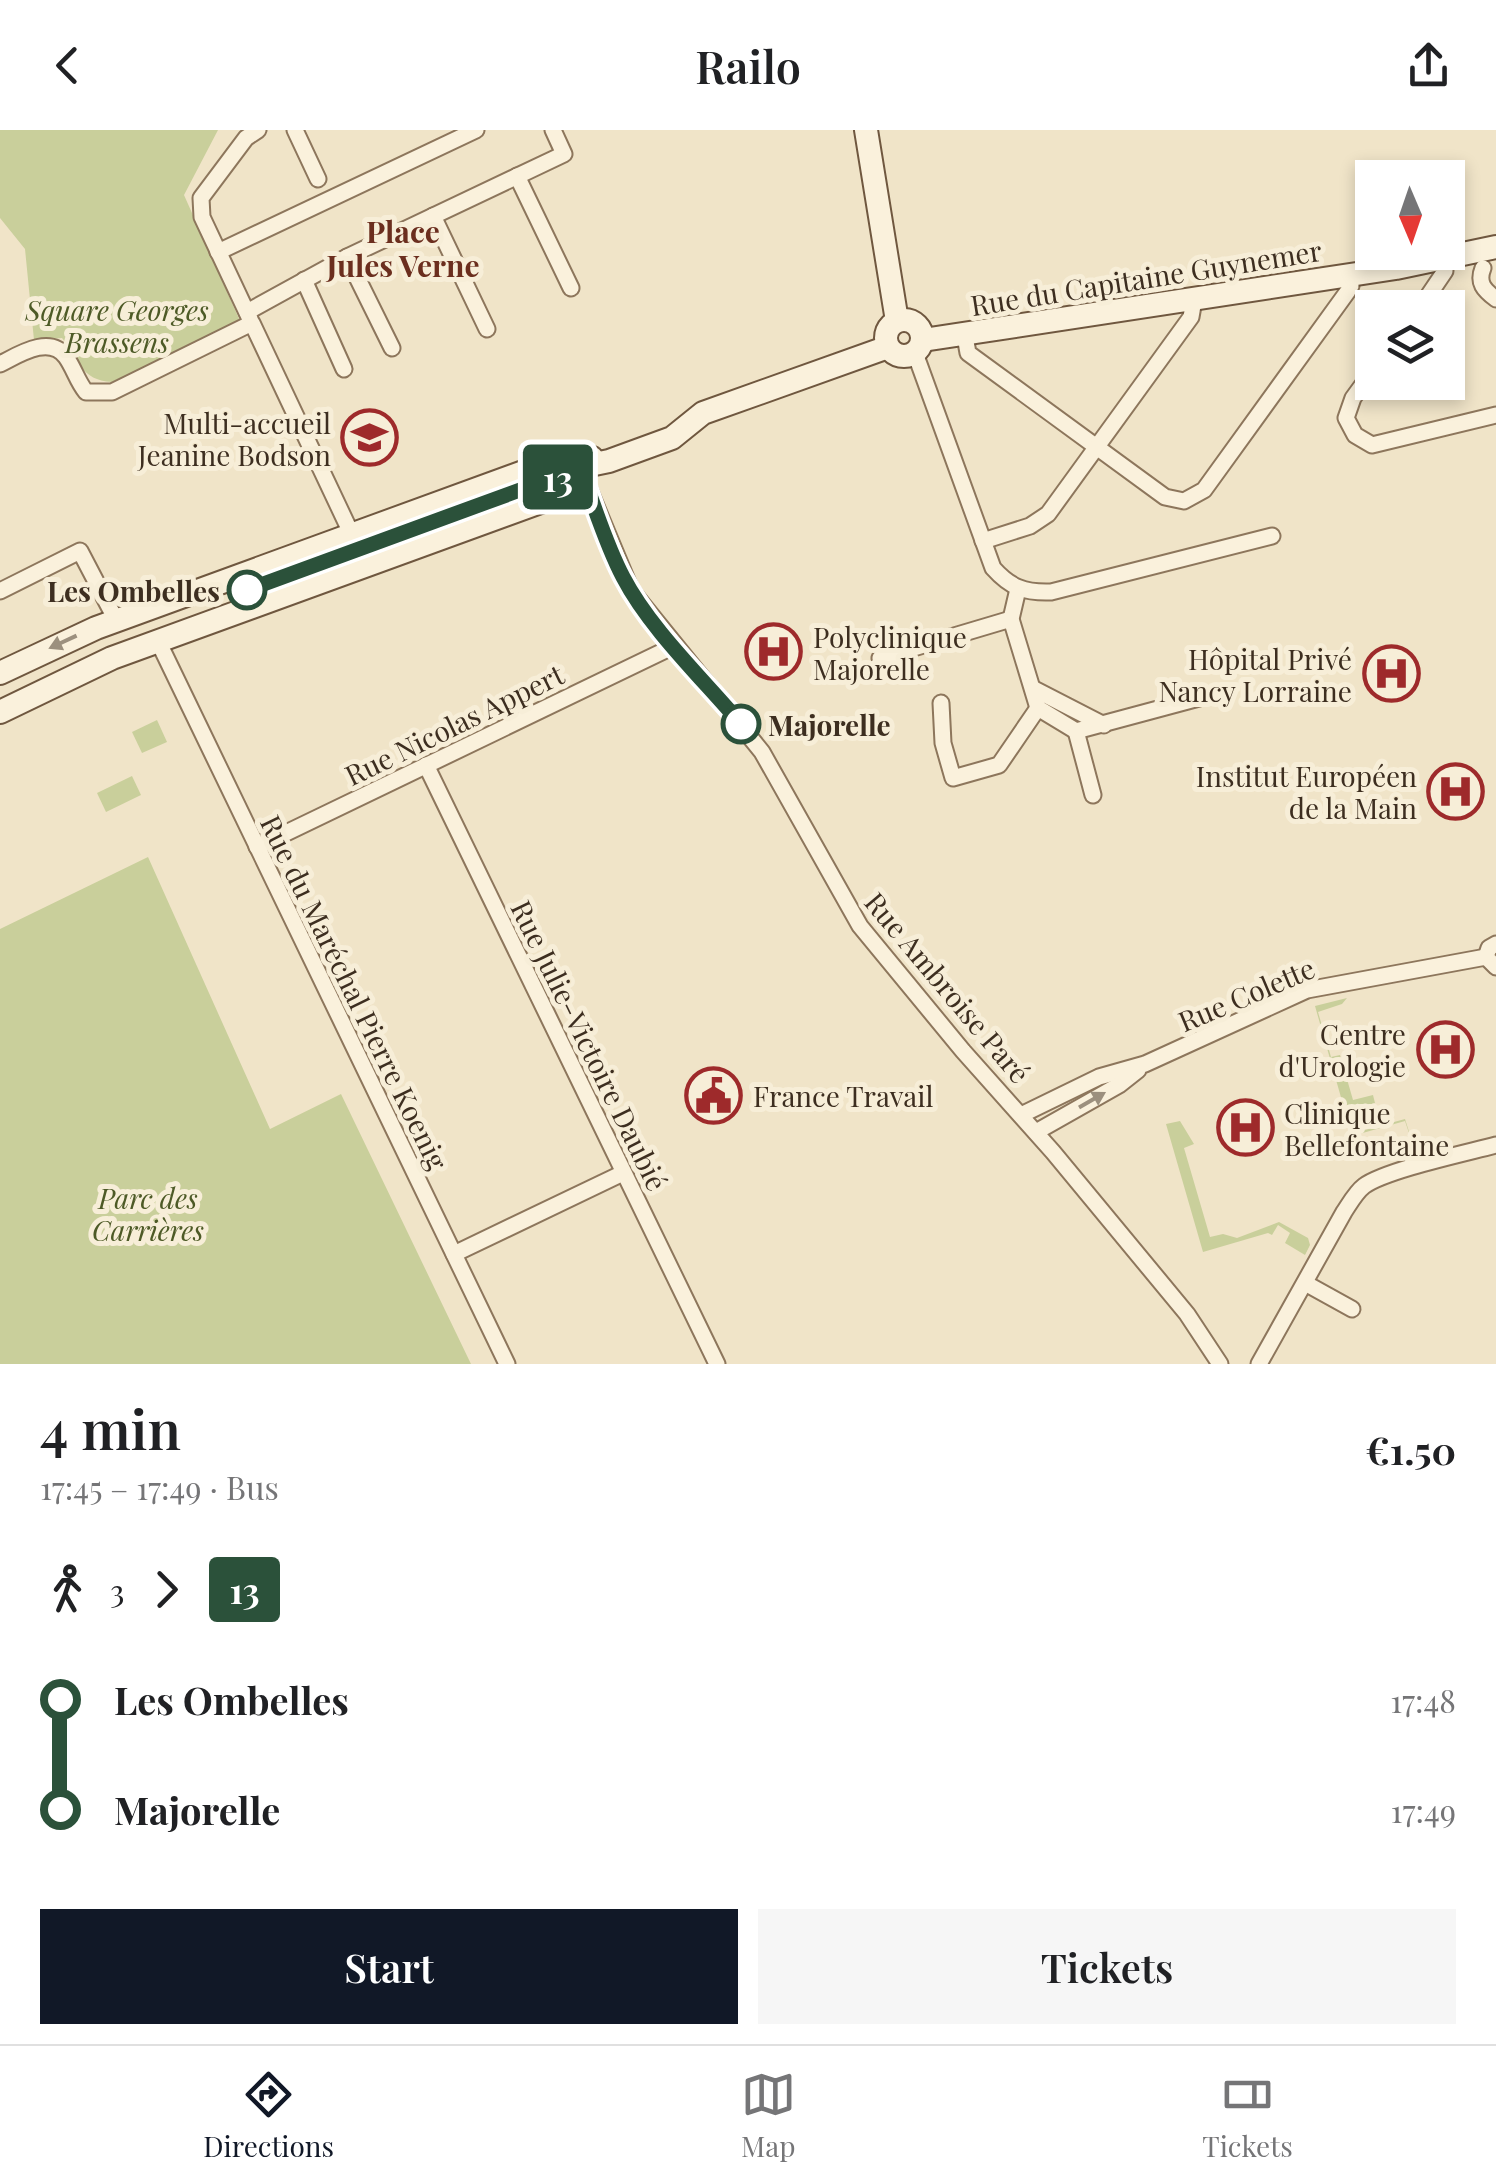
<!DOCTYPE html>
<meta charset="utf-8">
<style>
:root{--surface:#fff;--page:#f6f6f6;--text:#202124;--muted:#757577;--line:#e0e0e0;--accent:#111827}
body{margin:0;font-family:"Playfair Display",serif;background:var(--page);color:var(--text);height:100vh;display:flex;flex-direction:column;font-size:38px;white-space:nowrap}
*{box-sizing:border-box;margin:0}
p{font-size:32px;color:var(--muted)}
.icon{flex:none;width:55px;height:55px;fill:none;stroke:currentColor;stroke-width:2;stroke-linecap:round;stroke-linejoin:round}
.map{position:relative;height:1234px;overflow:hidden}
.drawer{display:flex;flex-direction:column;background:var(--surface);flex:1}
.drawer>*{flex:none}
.badge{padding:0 20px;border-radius:8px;font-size:35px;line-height:65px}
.needle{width:65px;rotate:178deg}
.controls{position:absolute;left:1355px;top:30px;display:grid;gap:20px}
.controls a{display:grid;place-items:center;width:110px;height:110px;border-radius:0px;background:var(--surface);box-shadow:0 5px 15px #0003;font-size:50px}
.map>.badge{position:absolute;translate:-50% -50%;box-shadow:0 0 0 5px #fff}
.legs{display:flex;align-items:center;gap:15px;height:110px;padding:0 40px;font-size:32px}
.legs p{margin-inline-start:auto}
.head{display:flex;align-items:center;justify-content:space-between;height:170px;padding:0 40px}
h1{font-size:55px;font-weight:600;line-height:75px}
.action{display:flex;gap:20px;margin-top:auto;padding:20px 40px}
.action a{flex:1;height:115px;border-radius:0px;background:var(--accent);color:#fff;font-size:40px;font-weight:600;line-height:115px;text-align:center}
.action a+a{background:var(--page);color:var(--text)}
ul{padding:0 40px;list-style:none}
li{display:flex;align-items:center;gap:35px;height:110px;font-size:38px}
li i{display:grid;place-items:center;width:15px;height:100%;margin:0 12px;background:currentColor}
li i::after{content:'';width:25px;height:25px;margin:-12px;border:8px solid;border-radius:50%;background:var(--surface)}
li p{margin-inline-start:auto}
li:first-child i{background:linear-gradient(#0000 50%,currentColor 0)}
li:last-child i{background:linear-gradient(currentColor 50%,#0000 0)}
header{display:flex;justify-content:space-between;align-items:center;height:130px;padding:0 40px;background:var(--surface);font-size:45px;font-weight:600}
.dock{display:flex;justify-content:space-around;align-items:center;height:140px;border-top:2px solid var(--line);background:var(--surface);font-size:28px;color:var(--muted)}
.dock a{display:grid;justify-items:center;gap:5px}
.dock .on{color:var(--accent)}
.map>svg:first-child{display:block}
.green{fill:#c9cf9b}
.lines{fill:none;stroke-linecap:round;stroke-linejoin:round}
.street-casing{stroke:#8d765c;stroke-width:19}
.secondary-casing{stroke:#6f573f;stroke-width:26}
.street{stroke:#faf1dc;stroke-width:15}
.secondary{stroke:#faf1dc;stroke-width:22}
.oneway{fill:#9c907e}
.line-1-casing{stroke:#fff;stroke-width:22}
.line-1{stroke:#2b513a;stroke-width:15}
.stop-1-dot{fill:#fff;stroke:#2b513a;stroke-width:5}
.labels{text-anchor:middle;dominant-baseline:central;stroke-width:10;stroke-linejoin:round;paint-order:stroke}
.street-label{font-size:28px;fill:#3d2e20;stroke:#f7eed8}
.park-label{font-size:28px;font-style:italic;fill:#4d5a26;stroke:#f7eed8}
.poi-label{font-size:28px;fill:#3d2e20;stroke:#f7eed8;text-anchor:end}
.stop-label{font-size:28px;font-weight:bold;fill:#3d2e20;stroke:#f7eed8;text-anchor:end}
.neighbourhood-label{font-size:30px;font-weight:bold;fill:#6b2e1e;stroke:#f7eed8}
</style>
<header><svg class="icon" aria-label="back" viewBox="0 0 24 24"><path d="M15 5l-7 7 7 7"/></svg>Railo<svg class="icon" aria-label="share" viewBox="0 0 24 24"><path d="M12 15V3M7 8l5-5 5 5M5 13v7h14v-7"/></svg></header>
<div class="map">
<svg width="1496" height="1234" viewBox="0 0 1496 1234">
<rect width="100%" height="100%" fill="#f0e4c8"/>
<!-- green -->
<g class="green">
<path d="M0,0H218L184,65L240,191L112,252C80,250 80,230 62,208L34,210L25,119L0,88Z"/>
<path d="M157,590L167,612L142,623L132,602Z"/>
<path d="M132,646L141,665L106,682L97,663Z"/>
<path d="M148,727L270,999L341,964L471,1234H0V799Z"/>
<path d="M1347,868L1342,874L1318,882L1331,927L1340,925L1353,970L1373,965L1375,973L1348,981L1354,1003L1405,989L1418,1030L1405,991L1352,1006L1315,876Z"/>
<path d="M1180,991L1194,1014L1184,1018L1210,1107L1223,1104L1237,1108L1279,1092L1308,1108L1310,1115L1305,1125L1285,1113L1290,1103L1278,1095L1272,1105L1268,1103L1203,1122L1166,994Z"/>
</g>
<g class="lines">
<defs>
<g id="street">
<path d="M295,0L318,49"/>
<path d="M517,46L571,158"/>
<path d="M433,86L487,199"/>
<path d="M218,122L476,0"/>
<path d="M347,127L392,218"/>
<path d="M1483,138C1477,153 1484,160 1496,169"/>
<path d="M304,150L344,239"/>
<path d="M1420,178L1445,141L1444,130"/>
<path d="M247,182L347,127L564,24L553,0"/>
<path d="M250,189L202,87L201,68L246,8L258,0"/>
<path d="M965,206L968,223L1165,367L1184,371L1204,360L1348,161L1351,156L1349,145"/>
<path d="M915,223L993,438C1010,457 1024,463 1051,462L1272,406"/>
<path d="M0,234C18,225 50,204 66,227C74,238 77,251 86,262H112L252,193L352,405"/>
<path d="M1372,242L1353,268L1346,288L1355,305L1372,315L1496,285"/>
<path d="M581,340L631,460L762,622L860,796L963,921L1053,1022L1187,1184L1220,1234"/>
<path d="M983,411L1030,396L1048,384L1191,187L1194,170"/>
<path d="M1018,459L1011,489L1038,578L1076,601L1199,568"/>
<path d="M0,461L80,421L116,490"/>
<path d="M158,511L507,1234"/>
<path d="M880,528L1011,489"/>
<path d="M1034,559L1104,595"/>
<path d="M941,573L943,613L953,648L999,635L1038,578"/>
<path d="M1076,601L1093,665"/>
<path d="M426,635L717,1234"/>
<path d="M257,717L674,516"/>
<path d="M1496,814L1489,818L1486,827L1496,837"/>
<path d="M1021,985L1099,947L1145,934L1307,860L1486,827"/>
<path d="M1036,1002L1119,955L1138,940"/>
<path d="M454,1124L623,1043"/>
<path d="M1305,1153L1352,1179"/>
<path d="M1259,1234L1344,1082C1350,1073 1356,1062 1364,1056C1386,1040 1466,1023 1496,1015"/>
</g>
<g id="secondary">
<path d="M866,0L897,191"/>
<circle cx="904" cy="208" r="18"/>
<path d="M923,210L1396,138L1496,117"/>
<path d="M0,543L96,498L559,329H569L580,337L609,331L672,308L703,283L888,217"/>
<path d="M0,582L112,528L568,362C579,352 578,339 592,328"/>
</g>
</defs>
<!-- street casing -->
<use href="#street" class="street-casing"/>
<!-- secondary casing -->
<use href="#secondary" class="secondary-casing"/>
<!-- street -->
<use href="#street" class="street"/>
<!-- secondary -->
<use href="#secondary" class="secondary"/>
</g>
<!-- one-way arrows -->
<defs><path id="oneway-solid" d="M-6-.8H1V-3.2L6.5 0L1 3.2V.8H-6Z" transform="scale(2.5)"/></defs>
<g class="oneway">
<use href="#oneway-solid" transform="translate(63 512) rotate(155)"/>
<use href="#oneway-solid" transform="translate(1092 970) rotate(-30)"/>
</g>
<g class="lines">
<defs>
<path id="line-1" d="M247,460L580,338C594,374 605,413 623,447C650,499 703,549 741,594"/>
</defs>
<!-- line-1 casing -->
<use href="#line-1" class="line-1-casing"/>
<!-- line-1 -->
<use href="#line-1" class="line-1"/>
</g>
<!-- icons -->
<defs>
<symbol id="school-ring" viewBox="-11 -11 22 22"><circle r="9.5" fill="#f7eed8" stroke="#9e2a2b" stroke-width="1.5"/><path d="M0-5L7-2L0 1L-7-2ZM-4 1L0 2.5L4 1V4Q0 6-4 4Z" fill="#9e2a2b"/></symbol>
<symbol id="hospital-ring" viewBox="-11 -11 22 22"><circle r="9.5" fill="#f7eed8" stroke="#9e2a2b" stroke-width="1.5"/><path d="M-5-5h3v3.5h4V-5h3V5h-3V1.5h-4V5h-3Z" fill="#9e2a2b"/></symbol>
<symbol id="civic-ring" viewBox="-11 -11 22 22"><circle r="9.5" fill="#f7eed8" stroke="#9e2a2b" stroke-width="1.5"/><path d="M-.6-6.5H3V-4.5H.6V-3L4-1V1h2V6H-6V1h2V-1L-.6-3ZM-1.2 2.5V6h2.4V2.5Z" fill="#9e2a2b"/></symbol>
</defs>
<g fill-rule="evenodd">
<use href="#school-ring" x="338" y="276" width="63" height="63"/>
<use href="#hospital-ring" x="742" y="490" width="63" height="63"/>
<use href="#hospital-ring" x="1360" y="512" width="63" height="63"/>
<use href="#hospital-ring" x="1424" y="630" width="63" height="63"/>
<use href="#hospital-ring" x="1414" y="888" width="63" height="63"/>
<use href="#civic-ring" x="682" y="934" width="63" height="63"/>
<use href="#hospital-ring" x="1214" y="966" width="63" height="63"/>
</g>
<!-- markers -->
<g class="stop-1-dot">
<circle cx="247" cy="460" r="18"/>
<circle cx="741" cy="594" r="18"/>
</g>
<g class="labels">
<!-- street labels -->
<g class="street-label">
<text transform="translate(1146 147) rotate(-9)">Rue du Capitaine Guynemer</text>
<text transform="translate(454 594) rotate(-26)">Rue Nicolas Appert</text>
<text transform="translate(948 857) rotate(50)">Rue Ambroise Paré</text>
<text transform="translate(355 862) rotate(64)">Rue du Maréchal Pierre Koenig</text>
<text transform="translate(1246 864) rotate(-23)">Rue Colette</text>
<text transform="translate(590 915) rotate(64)">Rue Julie-Victoire Daubié</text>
</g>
<!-- park labels -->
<g class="park-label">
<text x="117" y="179">Square Georges<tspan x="117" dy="32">Brassens</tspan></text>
<text x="148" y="1067">Parc des<tspan x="148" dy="32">Carrières</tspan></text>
</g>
<!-- poi labels -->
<g class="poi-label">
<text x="331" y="292">Multi-accueil<tspan x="331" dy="32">Jeanine Bodson</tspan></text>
<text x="813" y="506" text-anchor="start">Polyclinique<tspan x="813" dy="32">Majorelle</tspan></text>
<text x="1352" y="528">Hôpital Privé<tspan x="1352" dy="32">Nancy Lorraine</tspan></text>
<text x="1417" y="645">Institut Européen<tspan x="1417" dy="32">de la Main</tspan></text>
<text x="1406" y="903">Centre<tspan x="1406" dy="32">d'Urologie</tspan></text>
<text x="753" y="965" text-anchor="start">France Travail</text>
<text x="1284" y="982" text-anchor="start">Clinique<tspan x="1284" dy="32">Bellefontaine</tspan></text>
</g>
<!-- stop labels -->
<g class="stop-label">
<text x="220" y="460">Les Ombelles</text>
<text x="768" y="594" text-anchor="start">Majorelle</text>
</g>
<!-- neighbourhood labels -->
<g class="neighbourhood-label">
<text x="403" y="101">Place<tspan x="403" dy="34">Jules Verne</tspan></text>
</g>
</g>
</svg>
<div class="controls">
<a><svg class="needle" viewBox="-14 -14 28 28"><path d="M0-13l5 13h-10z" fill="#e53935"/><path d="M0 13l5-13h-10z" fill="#757577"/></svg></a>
<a><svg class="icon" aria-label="layers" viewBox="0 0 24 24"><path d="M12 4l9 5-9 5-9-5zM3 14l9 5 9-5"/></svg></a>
</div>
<b class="badge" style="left:558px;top:347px;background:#2b513a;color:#fff">13</b>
</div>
<section class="drawer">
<div class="head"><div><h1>4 min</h1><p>17:45 – 17:49 · Bus</p></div><b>€1.50</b></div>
<div class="legs"><svg class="icon" aria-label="walk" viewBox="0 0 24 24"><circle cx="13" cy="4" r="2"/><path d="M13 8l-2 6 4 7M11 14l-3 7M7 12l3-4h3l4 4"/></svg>3<svg class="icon" aria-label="forward" viewBox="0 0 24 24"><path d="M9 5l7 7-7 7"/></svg><b class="badge" style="background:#2b513a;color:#fff">13</b></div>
<ul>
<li><i style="color:#2b513a"></i><b>Les Ombelles</b><p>17:48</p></li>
<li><i style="color:#2b513a"></i><b>Majorelle</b><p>17:49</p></li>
</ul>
<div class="action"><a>Start</a><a>Tickets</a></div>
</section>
<nav class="dock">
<a class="on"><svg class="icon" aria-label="directions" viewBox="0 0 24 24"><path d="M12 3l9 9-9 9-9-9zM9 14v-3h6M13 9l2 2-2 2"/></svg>Directions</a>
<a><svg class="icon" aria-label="map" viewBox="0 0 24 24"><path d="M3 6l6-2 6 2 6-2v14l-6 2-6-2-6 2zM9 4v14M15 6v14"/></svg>Map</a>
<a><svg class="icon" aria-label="tickets" viewBox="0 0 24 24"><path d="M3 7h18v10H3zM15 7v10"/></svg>Tickets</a>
</nav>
